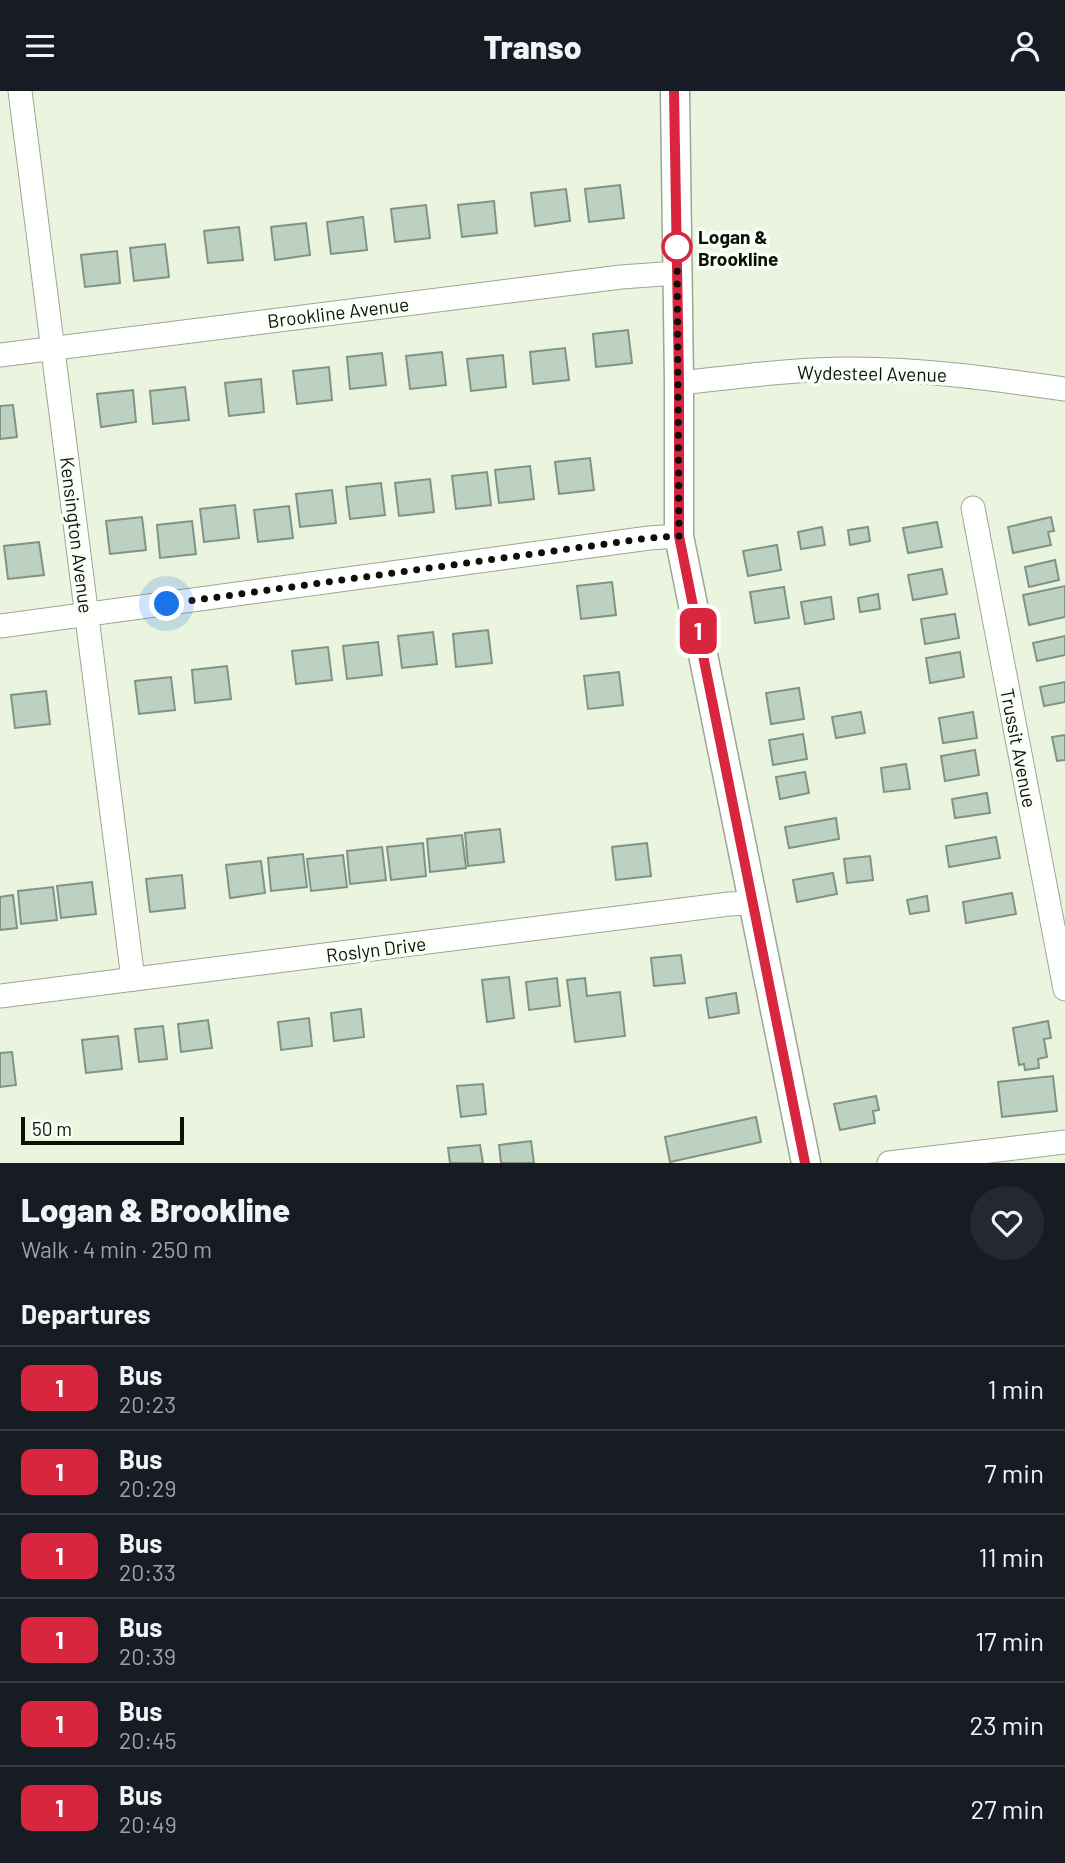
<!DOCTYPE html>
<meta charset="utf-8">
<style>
:root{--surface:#171b24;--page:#242831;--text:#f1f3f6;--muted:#9ea1a6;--line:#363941}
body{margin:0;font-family:Barlow,sans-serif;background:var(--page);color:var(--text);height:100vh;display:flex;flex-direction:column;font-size:26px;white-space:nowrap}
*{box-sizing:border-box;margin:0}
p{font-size:23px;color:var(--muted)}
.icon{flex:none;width:38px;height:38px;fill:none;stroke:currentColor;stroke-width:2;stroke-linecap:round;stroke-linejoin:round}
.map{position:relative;height:1072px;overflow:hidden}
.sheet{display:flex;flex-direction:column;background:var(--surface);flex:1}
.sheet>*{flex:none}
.badge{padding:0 14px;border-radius:10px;font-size:24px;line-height:46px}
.scale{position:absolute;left:21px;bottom:18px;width:163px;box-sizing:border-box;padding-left:7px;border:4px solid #0d1009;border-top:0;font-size:19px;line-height:24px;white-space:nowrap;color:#0d1009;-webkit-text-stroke:5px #fafff6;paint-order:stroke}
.you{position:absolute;width:35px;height:35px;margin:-18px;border:5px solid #fff;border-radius:50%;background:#1a73e8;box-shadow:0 0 0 10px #1a73e833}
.map>.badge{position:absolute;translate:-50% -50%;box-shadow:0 0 0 4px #fff}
h2{padding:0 21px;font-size:26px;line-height:63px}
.round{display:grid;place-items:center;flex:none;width:74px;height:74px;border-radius:37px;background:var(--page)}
.head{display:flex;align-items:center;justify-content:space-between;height:119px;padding:0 21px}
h1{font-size:33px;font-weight:800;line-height:52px}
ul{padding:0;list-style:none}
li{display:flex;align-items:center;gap:21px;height:84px;padding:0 21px;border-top:2px solid var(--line)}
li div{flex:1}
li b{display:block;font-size:26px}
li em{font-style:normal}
li .badge{min-width:77px;font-weight:700;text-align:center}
header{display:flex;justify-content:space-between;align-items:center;height:91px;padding:0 21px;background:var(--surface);font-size:32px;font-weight:800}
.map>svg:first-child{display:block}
.building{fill:#bcd1c1;stroke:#809485;stroke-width:2}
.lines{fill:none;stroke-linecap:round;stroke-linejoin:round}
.minor-casing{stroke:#9ca691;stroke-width:25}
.tertiary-casing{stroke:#9ca691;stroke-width:31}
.minor{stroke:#fff;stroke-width:23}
.tertiary{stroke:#fff;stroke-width:28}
.line-casing{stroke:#fff;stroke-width:16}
.line{stroke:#d7263d;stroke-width:10}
.walk{stroke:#0d1009;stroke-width:7;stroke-dasharray:0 12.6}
.stop-dot{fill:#fff;stroke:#d7263d;stroke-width:3.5}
.labels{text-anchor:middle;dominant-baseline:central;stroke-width:7;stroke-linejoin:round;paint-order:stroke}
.stop-label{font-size:19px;font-weight:bold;fill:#0d1009;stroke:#fafff6;text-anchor:start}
.street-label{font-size:19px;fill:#0d1009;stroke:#fafff6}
</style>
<header><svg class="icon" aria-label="menu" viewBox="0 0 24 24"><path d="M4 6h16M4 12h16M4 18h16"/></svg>Transo<svg class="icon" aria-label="person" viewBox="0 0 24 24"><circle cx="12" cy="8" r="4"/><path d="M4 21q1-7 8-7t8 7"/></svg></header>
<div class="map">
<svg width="1065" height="1072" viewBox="0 0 1065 1072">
<rect width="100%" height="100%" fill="#eaf4de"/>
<!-- building -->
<g class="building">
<path d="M620,94L624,127L589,131L585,98Z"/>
<path d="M566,98L570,130L535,135L531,102Z"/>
<path d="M494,110L497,142L462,146L458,114Z"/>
<path d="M426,114L430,147L395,151L391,118Z"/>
<path d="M363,126L367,159L331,163L327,131Z"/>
<path d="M306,132L310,164L275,169L271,136Z"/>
<path d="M239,136L243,169L208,172L204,140Z"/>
<path d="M165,153L169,186L134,190L130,157Z"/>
<path d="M117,160L120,192L85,196L81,164Z"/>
<path d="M628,239L632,272L596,276L593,243Z"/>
<path d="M565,257L569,289L533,293L530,261Z"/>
<path d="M442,261L446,294L410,298L406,265Z"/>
<path d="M382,262L386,294L350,298L347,266Z"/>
<path d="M503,264L506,296L471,300L467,268Z"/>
<path d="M329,276L332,309L297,313L293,280Z"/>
<path d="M261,288L264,321L229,325L225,292Z"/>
<path d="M185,296L189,329L153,333L150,300Z"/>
<path d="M133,299L136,331L101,336L97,303Z"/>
<path d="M13,314L17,346L0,348V315Z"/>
<path d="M590,367L594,399L559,403L555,371Z"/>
<path d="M530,375L534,408L499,412L495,379Z"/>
<path d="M487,381L491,414L456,418L452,385Z"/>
<path d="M430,388L434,421L399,425L395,392Z"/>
<path d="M381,392L385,424L350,428L346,396Z"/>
<path d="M332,399L336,432L300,436L296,403Z"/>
<path d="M235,414L239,447L204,451L200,418Z"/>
<path d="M289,415L293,447L258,451L254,419Z"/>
<path d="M142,426L146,459L110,463L106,430Z"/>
<path d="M1051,426L1054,440L1048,441L1051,454L1013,462L1008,436Z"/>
<path d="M192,430L196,463L160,467L157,434Z"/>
<path d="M937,431L942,456L908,462L903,437Z"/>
<path d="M822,436L825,454L801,458L798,441Z"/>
<path d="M868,436L870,450L850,454L848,439Z"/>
<path d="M39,451L44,484L8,488L4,455Z"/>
<path d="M777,454L781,479L748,485L743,460Z"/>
<path d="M1055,469L1059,489L1029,496L1025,476Z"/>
<path d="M942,478L947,503L913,509L908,484Z"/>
<path d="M612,491L616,524L581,528L577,495Z"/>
<path d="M1065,495V526L1029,534L1023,504Z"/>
<path d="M784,496L789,527L755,532L750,501Z"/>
<path d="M878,503L880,518L860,521L858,507Z"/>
<path d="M831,506L834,528L805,533L801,511Z"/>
<path d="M955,523L959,547L925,553L921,528Z"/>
<path d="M488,539L492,572L456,576L453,543Z"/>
<path d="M433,541L437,573L402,577L398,545Z"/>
<path d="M1065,545V564L1037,570L1033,552Z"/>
<path d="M378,551L382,584L347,588L343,555Z"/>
<path d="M328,556L332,589L296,593L292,560Z"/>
<path d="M960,561L964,586L930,592L926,567Z"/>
<path d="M227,575L231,608L195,612L192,579Z"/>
<path d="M619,581L623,614L588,618L584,585Z"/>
<path d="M171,586L175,619L139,623L135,590Z"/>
<path d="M1065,591V611L1044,615L1040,596Z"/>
<path d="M799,597L804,628L771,633L766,602Z"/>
<path d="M46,600L50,633L15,637L11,604Z"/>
<path d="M861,621L865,642L836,647L832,626Z"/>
<path d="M973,621L977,647L943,652L939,627Z"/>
<path d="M803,643L807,668L773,674L769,649Z"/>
<path d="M1065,644V669L1057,670L1052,646Z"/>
<path d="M975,659L979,684L945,690L941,665Z"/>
<path d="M906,673L910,698L884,701L881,677Z"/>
<path d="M805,681L809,702L780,708L776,686Z"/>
<path d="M987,702L990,722L955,727L952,708Z"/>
<path d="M836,727L839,748L789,757L785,736Z"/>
<path d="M500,738L504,771L468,775L465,742Z"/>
<path d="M462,744L466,777L430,781L427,748Z"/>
<path d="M996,746L1000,767L949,776L946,755Z"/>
<path d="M423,752L426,785L391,789L387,756Z"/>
<path d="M647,752L651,785L616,789L612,756Z"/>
<path d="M382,756L386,789L350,793L347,760Z"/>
<path d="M303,763L307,796L271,800L268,767Z"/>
<path d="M343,764L347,796L311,800L307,768Z"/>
<path d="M870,765L873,789L847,792L844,768Z"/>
<path d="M261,770L265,802L230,807L226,774Z"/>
<path d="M833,782L837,803L797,811L793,789Z"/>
<path d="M182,784L185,817L150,821L146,788Z"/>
<path d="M92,791L96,823L61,827L57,795Z"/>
<path d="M53,796L57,829L21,833L18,800Z"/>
<path d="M1012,802L1016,823L966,832L963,811Z"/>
<path d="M13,804L17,837L0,839V806Z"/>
<path d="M927,805L929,820L910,823L907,809Z"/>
<path d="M681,864L685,892L654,895L651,867Z"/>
<path d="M509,886L514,927L487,931L482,889Z"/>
<path d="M557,887L560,915L529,919L526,891Z"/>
<path d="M585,887L587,905L620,901L625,945L575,951L567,889Z"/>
<path d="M736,902L739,922L709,927L706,907Z"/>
<path d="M361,918L364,946L334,950L331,922Z"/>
<path d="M309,927L312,955L281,959L278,931Z"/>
<path d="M208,929L212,957L181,961L178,933Z"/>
<path d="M1048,930L1051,947L1044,948L1047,966L1038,968L1039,977L1025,979L1024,973L1019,974L1013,937Z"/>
<path d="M163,935L167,968L139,971L135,938Z"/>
<path d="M118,945L122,978L86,982L82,949Z"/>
<path d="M12,961L16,994L0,996V962Z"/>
<path d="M1053,985L1057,1020L1002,1026L998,991Z"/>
<path d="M483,993L486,1023L461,1026L457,995Z"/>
<path d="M876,1005L879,1019L873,1020L875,1032L840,1039L834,1013Z"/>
<path d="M756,1026L761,1051L670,1071L665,1046Z"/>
<path d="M531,1050L534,1072H501L499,1054Z"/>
<path d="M480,1054L483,1072H450L448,1057Z"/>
</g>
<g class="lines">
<defs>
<g id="minor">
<path d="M20,0L133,888"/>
<path d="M0,264L621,186L677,182"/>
<path d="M679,292C736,286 793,278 851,278C923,278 994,288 1065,298"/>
<path d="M973,417L1065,898"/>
<path d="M0,535L649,447L679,445"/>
<path d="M0,905L729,813L752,812"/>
<path d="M889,1072L1065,1051"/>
</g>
<path id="tertiary" d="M675,0L679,292V445L806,1072"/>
</defs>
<!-- minor casing -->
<use href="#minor" class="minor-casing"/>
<!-- tertiary casing -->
<use href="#tertiary" class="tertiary-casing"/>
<!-- minor -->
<use href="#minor" class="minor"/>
<!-- tertiary -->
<use href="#tertiary" class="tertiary"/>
</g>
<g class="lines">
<defs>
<path id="line" d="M674,0L679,292V445L805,1072"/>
</defs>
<!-- line casing -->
<use href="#line" class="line-casing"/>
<!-- line -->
<use href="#line" class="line"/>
<!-- walk -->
<path class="walk" d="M167,513L649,447L679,445L677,156"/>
</g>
<!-- markers -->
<circle class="stop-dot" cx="677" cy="156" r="14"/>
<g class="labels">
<!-- stop labels -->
<g class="stop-label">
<text x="698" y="145">Logan &amp;<tspan x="698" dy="22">Brookline</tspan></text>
</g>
<!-- street labels -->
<g class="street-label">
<text transform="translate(338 221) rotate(-7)">Brookline Avenue</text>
<text transform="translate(872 282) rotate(1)">Wydesteel Avenue</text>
<text transform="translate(77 444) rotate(83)">Kensington Avenue</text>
<text transform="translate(1019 657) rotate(79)">Trussit Avenue</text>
<text transform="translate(376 858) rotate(-7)">Roslyn Drive</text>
</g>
</g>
</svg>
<div class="scale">50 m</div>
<div class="you" style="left:167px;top:513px"></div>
<b class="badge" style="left:698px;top:540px;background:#d7263d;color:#fff">1</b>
</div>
<section class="sheet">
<div class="head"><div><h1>Logan &amp; Brookline</h1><p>Walk · 4 min · 250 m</p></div><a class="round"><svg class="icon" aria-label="heart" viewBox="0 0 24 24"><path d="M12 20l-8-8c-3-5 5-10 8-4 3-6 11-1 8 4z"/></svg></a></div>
<h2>Departures</h2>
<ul>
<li><span class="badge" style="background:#d7263d;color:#fff">1</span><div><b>Bus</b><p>20:23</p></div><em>1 min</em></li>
<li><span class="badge" style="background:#d7263d;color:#fff">1</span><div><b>Bus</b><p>20:29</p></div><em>7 min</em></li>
<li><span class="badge" style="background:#d7263d;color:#fff">1</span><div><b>Bus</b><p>20:33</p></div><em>11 min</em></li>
<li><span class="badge" style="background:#d7263d;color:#fff">1</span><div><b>Bus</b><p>20:39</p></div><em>17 min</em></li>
<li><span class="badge" style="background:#d7263d;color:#fff">1</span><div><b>Bus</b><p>20:45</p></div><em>23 min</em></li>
<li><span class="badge" style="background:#d7263d;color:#fff">1</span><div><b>Bus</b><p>20:49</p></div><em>27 min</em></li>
</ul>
</section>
